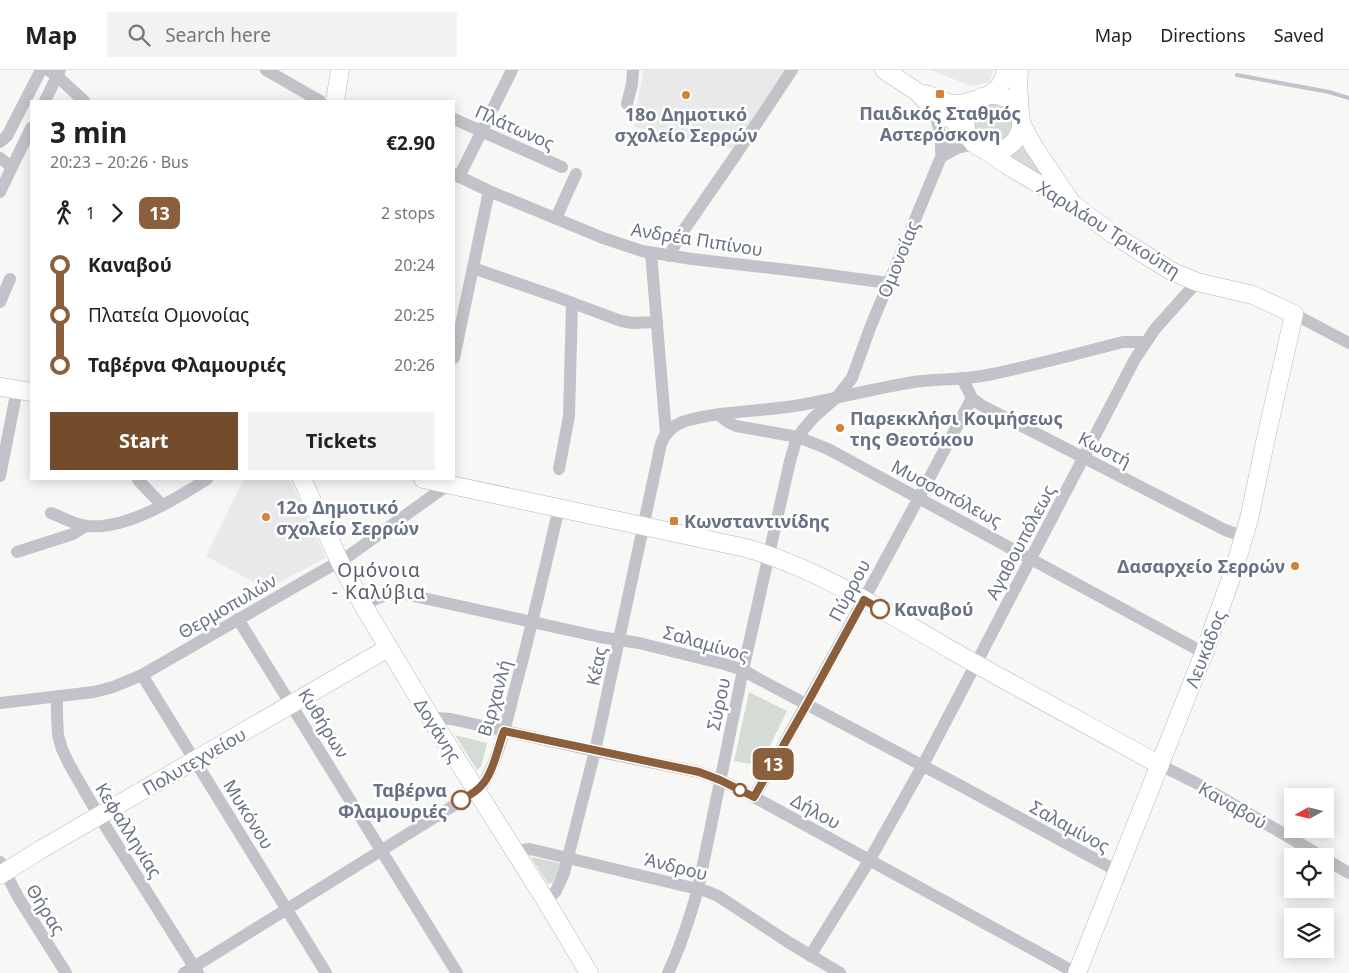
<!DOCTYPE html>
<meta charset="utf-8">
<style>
:root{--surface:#fff;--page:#f2f2f2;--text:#222;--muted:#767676;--line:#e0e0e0;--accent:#734d2b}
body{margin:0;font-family:"Noto Sans",sans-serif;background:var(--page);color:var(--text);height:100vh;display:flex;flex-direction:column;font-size:19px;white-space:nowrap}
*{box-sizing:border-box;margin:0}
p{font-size:16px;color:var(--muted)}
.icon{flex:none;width:28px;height:28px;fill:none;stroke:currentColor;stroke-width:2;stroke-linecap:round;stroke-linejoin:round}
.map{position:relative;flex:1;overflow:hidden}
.drawer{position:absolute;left:30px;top:30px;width:425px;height:380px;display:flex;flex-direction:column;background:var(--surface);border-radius:0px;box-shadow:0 2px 12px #0003}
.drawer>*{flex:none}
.badge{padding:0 10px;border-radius:8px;font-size:18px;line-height:32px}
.needle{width:32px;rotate:262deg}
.controls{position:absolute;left:1284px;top:718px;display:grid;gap:10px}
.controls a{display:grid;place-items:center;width:50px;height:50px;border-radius:0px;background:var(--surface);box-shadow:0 2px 12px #0003;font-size:25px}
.map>.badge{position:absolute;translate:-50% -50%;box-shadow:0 0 0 2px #fff}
.legs{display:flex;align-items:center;gap:8px;height:55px;padding:0 20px;font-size:16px}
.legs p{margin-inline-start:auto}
.overview{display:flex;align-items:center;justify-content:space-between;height:85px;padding:0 20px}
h1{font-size:28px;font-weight:700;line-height:38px}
.action{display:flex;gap:10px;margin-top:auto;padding:10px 20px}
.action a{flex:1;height:58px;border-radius:0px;background:var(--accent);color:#fff;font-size:20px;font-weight:700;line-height:58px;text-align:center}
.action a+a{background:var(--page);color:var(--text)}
ul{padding:0 20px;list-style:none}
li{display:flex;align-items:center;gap:18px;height:50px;font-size:19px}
li i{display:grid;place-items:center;width:8px;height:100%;margin:0 6px;background:currentColor}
li i::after{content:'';width:12px;height:12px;margin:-6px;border:4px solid;border-radius:50%;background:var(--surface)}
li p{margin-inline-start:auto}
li:first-child i{background:linear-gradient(#0000 50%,currentColor 0)}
li:last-child i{background:linear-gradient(currentColor 50%,#0000 0)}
header{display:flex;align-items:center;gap:30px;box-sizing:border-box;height:70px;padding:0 25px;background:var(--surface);border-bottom:1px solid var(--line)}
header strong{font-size:24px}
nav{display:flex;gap:28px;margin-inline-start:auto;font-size:18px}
.search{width:350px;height:45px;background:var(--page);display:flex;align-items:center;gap:12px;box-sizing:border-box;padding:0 18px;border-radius:0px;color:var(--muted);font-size:19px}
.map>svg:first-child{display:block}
.built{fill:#e8e9e8}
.green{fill:#d6dcd5}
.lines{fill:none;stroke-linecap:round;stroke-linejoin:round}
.stream{stroke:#bec4cb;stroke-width:4}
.secondary-casing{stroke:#b4b7bd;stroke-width:19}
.street{stroke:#c1c3c8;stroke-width:12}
.secondary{stroke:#fff;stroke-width:18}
.line-1-casing{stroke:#fff;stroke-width:11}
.line-1{stroke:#8b5e3c;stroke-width:8}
.poi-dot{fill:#d78136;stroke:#fff;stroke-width:2}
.stop-1-dot{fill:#fff;stroke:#8b5e3c;stroke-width:2.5}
.labels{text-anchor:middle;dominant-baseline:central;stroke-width:5;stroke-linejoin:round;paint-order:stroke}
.poi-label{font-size:18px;font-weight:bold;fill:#697284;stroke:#fff;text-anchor:start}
.street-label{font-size:18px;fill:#697284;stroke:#fff}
.stop-label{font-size:18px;font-weight:bold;fill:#697284;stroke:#fff;text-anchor:start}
.neighbourhood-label{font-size:19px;letter-spacing:1px;fill:#565d6a;stroke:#fff}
</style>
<header>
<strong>Map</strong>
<div class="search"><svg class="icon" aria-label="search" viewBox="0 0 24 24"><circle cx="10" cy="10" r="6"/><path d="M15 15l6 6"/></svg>Search here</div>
<nav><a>Map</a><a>Directions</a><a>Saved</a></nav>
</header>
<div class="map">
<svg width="1349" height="903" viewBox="0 0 1349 903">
<rect width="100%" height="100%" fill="#f7f8f5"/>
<!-- built -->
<g class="built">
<path d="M644,0H787L736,77L729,79L634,57L636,39Z"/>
<path d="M931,0H993L990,12L971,16Z"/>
<path d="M244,409H290L326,488L266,519L206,486Z"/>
</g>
<!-- green -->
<g class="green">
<circle cx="994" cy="54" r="20"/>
<path d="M1024,74L1049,110L1008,87L1017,81Z"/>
<path d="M749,622L787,641L760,696L734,691Z"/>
<path d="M455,665L487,673L481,697L477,700Z"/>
<path d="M532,787L559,793L562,796L552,813L548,814L532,789Z"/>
</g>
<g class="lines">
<!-- stream -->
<path class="stream" d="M1237,5L1329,22L1349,28"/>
<defs>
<g id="secondary">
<path d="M884,0L916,21L937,42L966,57"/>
<path d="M1019,0L1018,14L1020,44"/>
<path d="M926,24L951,34H961L979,29"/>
<circle cx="993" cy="53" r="28"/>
<path d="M987,26C999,20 1003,13 1006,0"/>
<path d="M335,31L340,0"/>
<path d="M1021,53L1034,77L1069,129"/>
<path d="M985,80L1007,95L1074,135L1114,165L1171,201L1197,212L1253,225L1294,244L1266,368L1249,449L1234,500L1204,583L1077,903"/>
<path d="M0,317L31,322"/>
<path d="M302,409L340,492L363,535L432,650L546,831L589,903"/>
<path d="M423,409L746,478C820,499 887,543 953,581C1022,620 1091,657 1160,695"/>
<path d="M0,805L40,780L388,578"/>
</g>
</defs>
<!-- secondary casing -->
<use href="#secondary" class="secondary-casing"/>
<!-- street -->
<g class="street">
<path d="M48,0L57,6L84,31"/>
<path d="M266,0L320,31"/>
<path d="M45,31L60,0"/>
<path d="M627,34L632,14L633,0"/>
<path d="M931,38C939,51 942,65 941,81"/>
<path d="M454,49L562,97"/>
<path d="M0,72L7,66L41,0"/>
<path d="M941,87L957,78L975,74"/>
<path d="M0,88L12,97"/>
<path d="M454,104L489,121L603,168L642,181L692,189L814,203L888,213"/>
<path d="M459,107L512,0"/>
<path d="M0,122L31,58"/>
<path d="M556,148L576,104"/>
<path d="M651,183L666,363"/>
<path d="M669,186L679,167L735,86L792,0"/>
<path d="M473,198L554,226L621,251L633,253L657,252"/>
<path d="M0,232L10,209"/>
<path d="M1294,244L1349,273"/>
<path d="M454,288L489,121"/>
<path d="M962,308L972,328L981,335L1225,460L1245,467"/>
<path d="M719,345L728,352L736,356L798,367L828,379L1204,583"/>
<path d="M559,399L569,346L572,233"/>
<path d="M0,406L17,320"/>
<path d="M138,409V410L162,435"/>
<path d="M51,443C62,447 75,455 87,456C126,460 176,429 207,409"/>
<path d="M17,482L73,464L86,456"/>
<path d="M363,535C377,528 390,522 405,524L600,567L639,573L724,594L743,600L755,607L963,717L1117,801"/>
<path d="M238,549L457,903"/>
<path d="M142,605L326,903"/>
<path d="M57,626V646L58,665L62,679L69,694L99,746L198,903"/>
<path d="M0,633L94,622L113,617L142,605L350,485L449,414"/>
<path d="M432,650L437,648L451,649L595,681L699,702L720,710L754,727L1076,903"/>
<path d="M1160,695L1200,715L1321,786"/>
<path d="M754,727C829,595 901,462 972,328"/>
<path d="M515,781L530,779L706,821L718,826L788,872L840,903"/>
<path d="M1325,789L1349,803"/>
<path d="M0,792L18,827L66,903"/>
<path d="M546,831L556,821L564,803L595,681L661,374C665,362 674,355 685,351C724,340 766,342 806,334C842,327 877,318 914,312C936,309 959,310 982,306C1029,297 1076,284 1123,272H1145"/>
<path d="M810,886L869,791L923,695L1135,289L1155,259L1197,212"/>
<path d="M184,903L477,721C496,705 509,640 516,615C532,556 545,497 559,438"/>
<path d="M668,903C681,876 690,847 698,819L743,600L790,391L795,374L802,361L814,347L837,327L852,308L870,258L941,87C944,73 949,61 966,61"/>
</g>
<!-- secondary -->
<use href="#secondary" class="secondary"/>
</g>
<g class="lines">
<defs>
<path id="line-1" d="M461,730C468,726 476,722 481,716C493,704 498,677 504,661L699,702L720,710L754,727L807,634L864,530L880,539"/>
</defs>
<!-- line-1 casing -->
<use href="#line-1" class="line-1-casing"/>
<!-- line-1 -->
<use href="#line-1" class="line-1"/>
</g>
<!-- markers -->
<g class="poi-dot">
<rect x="935" y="19" width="10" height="10" rx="2.5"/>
<circle cx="686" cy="25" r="5"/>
<circle cx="840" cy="358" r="5"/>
<circle cx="266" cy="447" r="5"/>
<rect x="669" y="446" width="10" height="10" rx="2.5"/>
<circle cx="1295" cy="496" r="5"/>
</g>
<g class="stop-1-dot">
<circle cx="880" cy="539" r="9"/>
<circle cx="740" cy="720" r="6"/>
<circle cx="461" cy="730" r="9"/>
</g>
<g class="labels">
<!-- poi labels -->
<g class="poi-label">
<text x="940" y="43" text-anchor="middle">Παιδικός Σταθμός<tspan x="940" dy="21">Αστερόσκονη</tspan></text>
<text x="686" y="44" text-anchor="middle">18ο Δημοτικό<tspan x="686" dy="21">σχολείο Σερρών</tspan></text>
<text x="850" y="348">Παρεκκλήσι Κοιμήσεως<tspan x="850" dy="21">της Θεοτόκου</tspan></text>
<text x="276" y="437">12ο Δημοτικό<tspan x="276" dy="21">σχολείο Σερρών</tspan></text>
<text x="684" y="451">Κωνσταντινίδης</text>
<text x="1285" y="496" text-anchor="end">Δασαρχείο Σερρών</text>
</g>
<!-- street labels -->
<g class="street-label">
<text transform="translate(515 57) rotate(24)">Πλάτωνος</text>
<text transform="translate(1109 159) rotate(32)">Χαριλάου Τρικούπη</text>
<text transform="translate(697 169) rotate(9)">Ανδρέα Πιπίνου</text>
<text transform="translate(898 189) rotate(-68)">Ομονοίας</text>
<text transform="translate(1105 379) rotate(27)">Κωστή</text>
<text transform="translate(947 423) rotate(28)">Μυσσοπόλεως</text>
<text transform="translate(1020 472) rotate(-62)">Αγαθουπόλεως</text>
<text transform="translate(849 520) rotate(-62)">Πύρρου</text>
<text transform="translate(227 536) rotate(-30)">Θερμοπυλών</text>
<text transform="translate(706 573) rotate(16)">Σαλαμίνος</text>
<text transform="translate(1205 579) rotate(-69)">Λευκάδος</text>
<text transform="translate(596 596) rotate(-78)">Κέας</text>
<text transform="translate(494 628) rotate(-74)">Βιρχανλή</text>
<text transform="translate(718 634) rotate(-78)">Σύρου</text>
<text transform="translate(324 653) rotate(58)">Κυθήρων</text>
<text transform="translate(438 660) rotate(58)">Δογάνης</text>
<text transform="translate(194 691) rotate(-30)">Πολυτεχνείου</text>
<text transform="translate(1233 735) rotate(30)">Καναβού</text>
<text transform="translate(816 741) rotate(29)">Δήλου</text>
<text transform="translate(249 744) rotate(58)">Μυκόνου</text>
<text transform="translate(1070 756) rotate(29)">Σαλαμίνος</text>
<text transform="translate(129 760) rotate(58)">Κεφαλληνίας</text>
<text transform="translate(676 796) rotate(14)">Άνδρου</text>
<text transform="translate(46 839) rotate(58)">Θήρας</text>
</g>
<!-- stop labels -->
<g class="stop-label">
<text x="894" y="539">Καναβού</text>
<text x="447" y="720" text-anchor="end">Ταβέρνα<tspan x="447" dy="21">Φλαμουριές</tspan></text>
</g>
<!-- neighbourhood labels -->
<g class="neighbourhood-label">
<text x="379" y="500">Ομόνοια<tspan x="379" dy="22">- Καλύβια</tspan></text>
</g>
</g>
</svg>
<div class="controls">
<a><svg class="needle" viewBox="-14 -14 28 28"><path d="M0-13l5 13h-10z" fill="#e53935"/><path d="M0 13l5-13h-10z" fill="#767676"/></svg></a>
<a><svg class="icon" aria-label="locate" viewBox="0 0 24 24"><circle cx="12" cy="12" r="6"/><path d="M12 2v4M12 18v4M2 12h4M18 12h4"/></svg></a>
<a><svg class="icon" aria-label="layers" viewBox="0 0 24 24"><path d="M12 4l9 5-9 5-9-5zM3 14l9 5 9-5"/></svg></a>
</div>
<b class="badge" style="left:773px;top:694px;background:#8b5e3c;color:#fff">13</b>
<section class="drawer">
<div class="overview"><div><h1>3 min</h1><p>20:23 – 20:26 · Bus</p></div><b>€2.90</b></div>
<div class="legs"><svg class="icon" aria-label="walk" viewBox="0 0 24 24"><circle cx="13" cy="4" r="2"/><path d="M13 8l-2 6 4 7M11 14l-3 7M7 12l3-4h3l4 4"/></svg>1<svg class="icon" aria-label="forward" viewBox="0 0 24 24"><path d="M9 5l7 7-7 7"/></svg><b class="badge" style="background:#8b5e3c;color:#fff">13</b><p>2 stops</p></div>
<ul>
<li><i style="color:#8b5e3c"></i><b>Καναβού</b><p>20:24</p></li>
<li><i style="color:#8b5e3c"></i><span>Πλατεία Ομονοίας</span><p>20:25</p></li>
<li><i style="color:#8b5e3c"></i><b>Ταβέρνα Φλαμουριές</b><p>20:26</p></li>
</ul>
<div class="action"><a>Start</a><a>Tickets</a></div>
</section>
</div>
